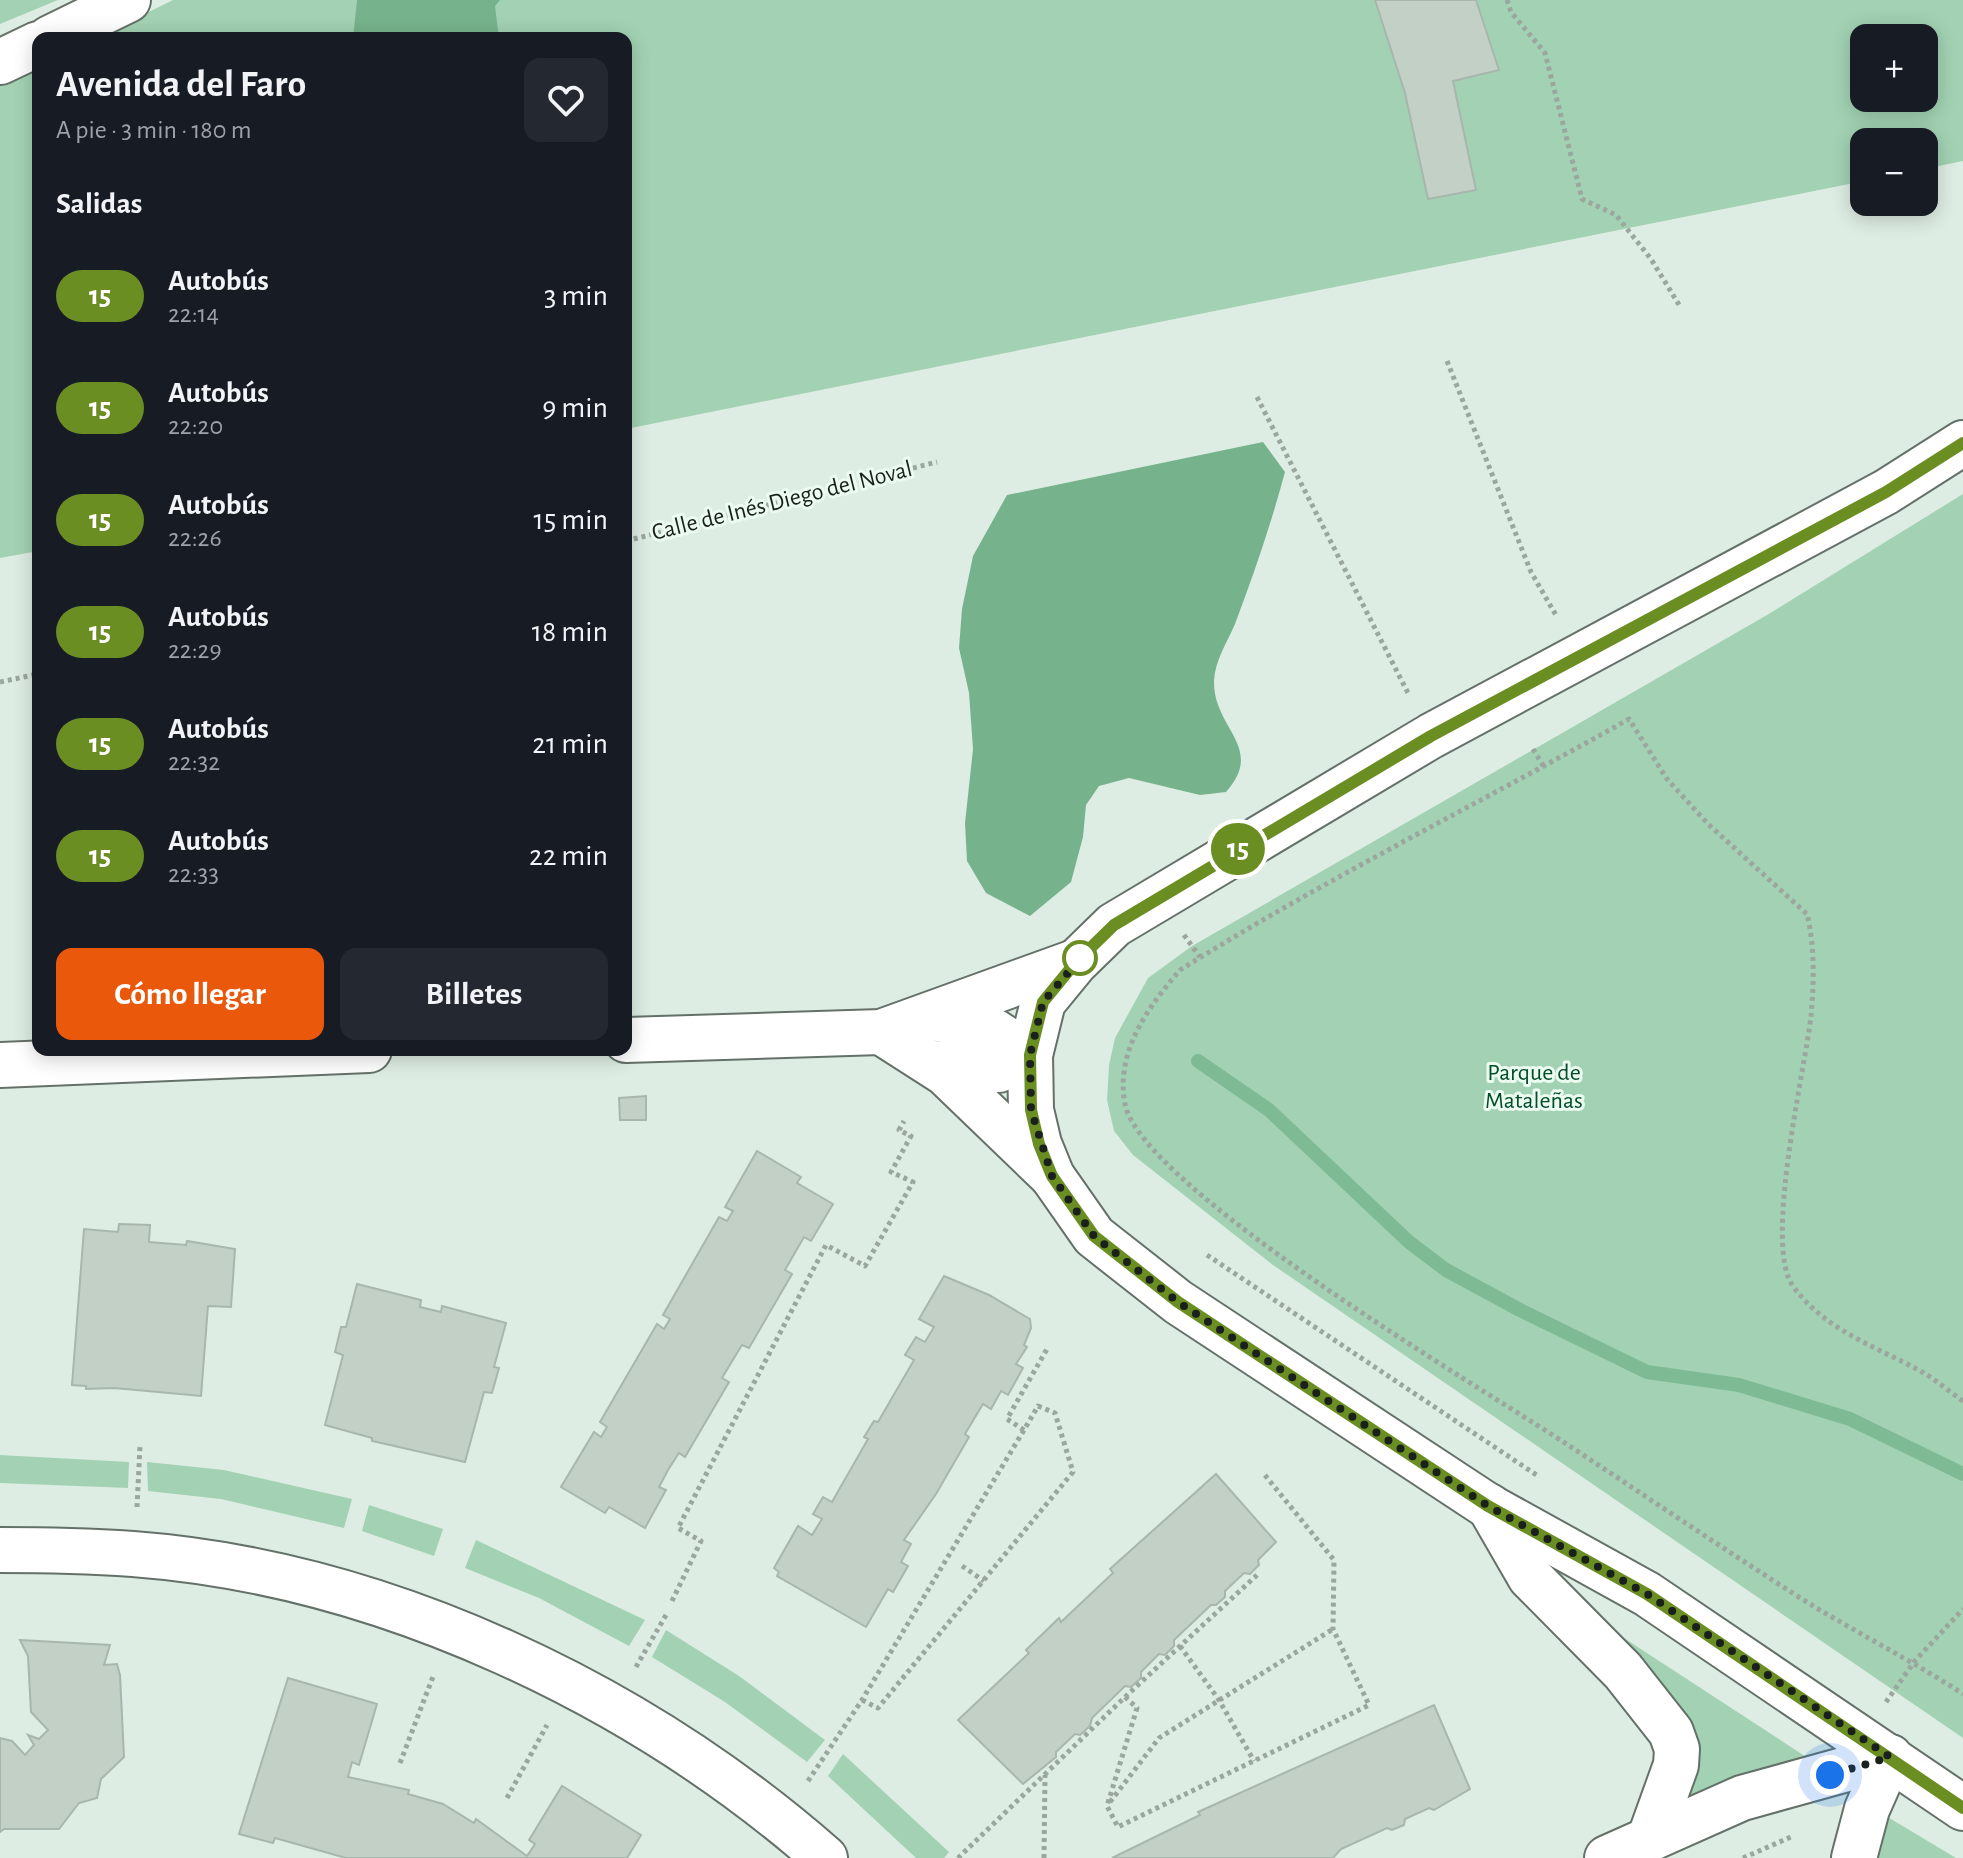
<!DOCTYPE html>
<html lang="es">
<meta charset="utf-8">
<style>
:root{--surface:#171b24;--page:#242831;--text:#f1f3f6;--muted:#9ea1a6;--accent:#ea580c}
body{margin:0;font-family:"Alegreya Sans",sans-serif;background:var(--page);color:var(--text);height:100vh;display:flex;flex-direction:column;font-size:30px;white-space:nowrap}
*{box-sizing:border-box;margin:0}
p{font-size:26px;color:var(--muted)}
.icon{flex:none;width:44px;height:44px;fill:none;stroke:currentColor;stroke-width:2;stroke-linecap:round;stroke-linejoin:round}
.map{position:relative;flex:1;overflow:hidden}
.sheet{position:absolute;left:32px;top:32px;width:600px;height:1024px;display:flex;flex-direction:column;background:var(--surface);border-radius:16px;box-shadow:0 4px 20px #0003}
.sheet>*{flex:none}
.badge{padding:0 16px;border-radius:26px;font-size:28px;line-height:52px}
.tools{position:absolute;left:1850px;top:24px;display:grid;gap:16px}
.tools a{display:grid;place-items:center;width:88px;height:88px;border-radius:16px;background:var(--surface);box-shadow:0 4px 20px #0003;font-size:40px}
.you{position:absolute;width:40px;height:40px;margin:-20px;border:6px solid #fff;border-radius:50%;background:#1a73e8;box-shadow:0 0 0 12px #1a73e833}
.map>.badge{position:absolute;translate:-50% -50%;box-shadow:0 0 0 4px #fff}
h2{padding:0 24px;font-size:30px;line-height:72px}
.round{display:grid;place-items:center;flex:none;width:84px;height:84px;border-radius:16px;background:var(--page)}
.summary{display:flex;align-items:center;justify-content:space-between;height:136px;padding:0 24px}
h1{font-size:38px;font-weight:600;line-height:60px}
.action{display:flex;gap:16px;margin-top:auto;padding:16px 24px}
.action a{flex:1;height:92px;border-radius:16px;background:var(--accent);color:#fff;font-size:32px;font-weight:600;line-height:92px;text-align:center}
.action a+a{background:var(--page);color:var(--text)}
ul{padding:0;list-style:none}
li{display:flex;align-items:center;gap:24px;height:112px;padding:0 24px}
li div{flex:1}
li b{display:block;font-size:30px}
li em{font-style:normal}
li .badge{min-width:88px;font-weight:700;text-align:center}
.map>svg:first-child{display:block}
.green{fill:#a2d2b3;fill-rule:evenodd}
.forest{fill:#76b38c}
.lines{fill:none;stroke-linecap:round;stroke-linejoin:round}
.stream{stroke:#7ebb94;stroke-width:14}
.building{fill:#c2d0c6;stroke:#a8b7ad;stroke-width:2}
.minor-casing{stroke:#647168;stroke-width:48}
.major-casing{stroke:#647168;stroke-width:48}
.path{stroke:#9ba69e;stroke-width:5;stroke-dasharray:4 4;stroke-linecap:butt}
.minor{stroke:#fff;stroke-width:44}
.major{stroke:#fff;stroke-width:44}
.line-casing{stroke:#fff;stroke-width:18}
.line{stroke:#6b8e23;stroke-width:12}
.walk{stroke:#1a201c;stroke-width:8;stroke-dasharray:0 14.4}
.stop-dot{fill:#fff;stroke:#6b8e23;stroke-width:4}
.labels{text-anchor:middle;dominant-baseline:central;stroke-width:6;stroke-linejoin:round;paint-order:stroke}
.street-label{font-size:24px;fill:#1a201c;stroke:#ecfbf0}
.park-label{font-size:24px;fill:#004d2a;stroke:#ecfbf0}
</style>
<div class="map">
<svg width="1963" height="1858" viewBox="0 0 1963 1858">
<rect width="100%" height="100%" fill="#deede3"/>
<!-- green -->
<g class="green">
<path d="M0,0H58L0,24Z"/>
<path d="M173,0H1963V161L1924,169V142H1864V181L626,429V38H96ZM1864,38H1924V98H1864Z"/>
<path d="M38,66V551L0,558V85Z"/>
<path d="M1963,494V1738L1273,1265L1133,1155L1114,1131L1107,1100L1109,1065L1115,1038L1148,978L1192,946L1767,615Z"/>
<path d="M0,1455L129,1462L128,1488L0,1483Z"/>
<path d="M147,1462L224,1470L352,1499L344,1528L221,1499L148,1491Z"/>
<path d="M369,1505L443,1529L434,1556L362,1531Z"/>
<path d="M476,1540L645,1620L629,1646L539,1598L465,1568Z"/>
<path d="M1581,1610L1817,1764L1672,1811L1683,1788Z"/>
<path d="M666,1630L739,1676L825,1740L807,1762L725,1702L652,1657Z"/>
<path d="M843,1754L949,1852L944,1858H916L828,1776Z"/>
<path d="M1886,1816L1956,1858H1870Z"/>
</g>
<!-- forest -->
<g class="forest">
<path d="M357,0H500L495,6L499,38H353Z"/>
<path d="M1263,442L1285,472C1271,524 1254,574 1235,624C1227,643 1215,660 1214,681C1213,729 1266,747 1226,792L1200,795L1129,778L1099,786L1086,805L1083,837L1071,882L1030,916L986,893L967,861L965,823L973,749L969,693L959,648L962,609L973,556L1007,495Z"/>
</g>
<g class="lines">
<!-- stream -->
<path class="stream" d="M1198,1061L1269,1110L1409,1242L1446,1270L1520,1310L1647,1372L1739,1385L1850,1419L1963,1474"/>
</g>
<!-- building -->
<g class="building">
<path d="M1375,0H1476L1499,70L1453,81L1476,190L1428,199L1405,93Z"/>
<path d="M646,1096V1120H620L619,1098Z"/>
<path d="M757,1151L801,1177L797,1183L833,1204L811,1241L804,1237L785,1270L792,1274L749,1348L742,1345L731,1363L722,1378L729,1382L685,1457L679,1453L668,1470L659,1487L666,1490L645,1528L609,1507L605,1513L561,1487L594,1432L601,1437L607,1427L600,1422L657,1324L664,1329L670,1319L663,1315L719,1217L727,1221L733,1211L725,1207Z"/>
<path d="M119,1224L150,1225L149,1242L186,1245L187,1241L235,1249L231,1307L208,1306L201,1396L114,1388L86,1389V1386L72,1385L84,1229L118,1232Z"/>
<path d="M944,1276L989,1295L1030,1319L1031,1328L1024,1345L1027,1347L1016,1364L1023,1368L1008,1395L1001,1391L991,1409L983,1404L965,1434L969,1437L936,1494L904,1540L911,1544L901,1562L908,1566L893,1592L888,1589L866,1627L777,1576L779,1572L774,1568L798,1526L812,1535L822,1519L813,1514L823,1497L832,1502L868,1439L864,1437L874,1421L878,1422L914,1360L905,1355L916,1337L925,1342L934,1327L919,1319Z"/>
<path d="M357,1284L421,1300L420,1307L441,1312L442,1306L506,1323L494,1367L499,1368L492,1393L484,1392L465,1462L372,1441V1438L325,1425L343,1355L335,1352L341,1327H346Z"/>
<path d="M1216,1474L1276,1542L1258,1560L1259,1565L1250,1574L1244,1573L1225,1591V1597L1216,1605H1211L1174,1640V1646L1165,1655L1159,1654L1141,1672V1678L1131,1687L1125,1686L1092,1718L1090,1726L1080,1735L1075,1734L1056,1752V1757L1023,1784L958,1720L1029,1653L1026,1650L1059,1618L1061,1622L1113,1573L1110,1569Z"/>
<path d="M20,1640L110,1645L104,1665L117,1664L120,1675L124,1757L101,1779L97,1798L79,1803L59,1829H4L0,1832V1738L12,1741L25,1755L34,1745L28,1735L39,1739L48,1730L31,1712L28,1656Z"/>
<path d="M288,1678L377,1704L359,1765L352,1762L348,1777L409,1790L408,1794L443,1804L474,1823L476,1819L527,1856L535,1844L529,1840L562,1786L641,1835L627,1858H346L275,1838L273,1843L239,1834Z"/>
<path d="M1434,1705L1470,1789L1434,1810L1429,1808L1405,1819L1404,1825L1392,1830L1387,1828L1341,1849L1333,1858H1112L1200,1815L1198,1812Z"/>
</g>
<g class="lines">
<defs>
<g id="minor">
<path d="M50,38L128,0"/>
<path d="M0,62L38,44"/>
<path d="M929,1017L994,1031L1030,1055"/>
<path d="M881,1032L945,1073L1052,1176"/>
<path d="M626,1040L881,1032L1072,963"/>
<path d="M1030,1055L1043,1002L1075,963L1114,925L1431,736L1886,492L1963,443"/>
<path d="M932,1063L999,1070L1030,1055"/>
<path d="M0,1065L369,1050"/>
<path d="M0,1550C44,1550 89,1551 133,1554C384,1573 638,1694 825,1858"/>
</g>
<g id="major">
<path d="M1030,1055L1031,1110L1039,1144L1052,1176L1094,1236L1178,1302L1488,1506L1647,1594L1963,1808"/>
<path d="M1489,1506L1530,1577L1623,1671L1671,1732L1677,1749L1676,1765L1649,1840"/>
<path d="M1607,1858L1742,1798L1890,1757"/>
<path d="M1854,1858L1867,1809L1890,1757"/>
</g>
</defs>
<!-- minor casing -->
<use href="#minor" class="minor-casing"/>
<!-- major casing -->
<use href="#major" class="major-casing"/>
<!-- path -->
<g class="path">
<path d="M1507,0L1511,12L1545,53L1582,199L1616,215L1651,259L1681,308"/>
<path d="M1447,361L1531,572L1557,617"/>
<path d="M1257,397L1409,695"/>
<path d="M626,541L937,462"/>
<path d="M0,682L38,674"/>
<path d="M1533,749L1544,767"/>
<path d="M1184,935L1200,957"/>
<path d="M1207,1255L1538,1476"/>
<path d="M1963,1401C1950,1392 1937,1381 1924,1373C1878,1347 1825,1331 1793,1286C1763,1245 1805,1070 1811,1016C1814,983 1815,946 1807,914L1708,824L1667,779L1629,719C1480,803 1325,879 1180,970C1148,1007 1115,1052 1125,1104C1141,1187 1483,1389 1565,1443C1644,1495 1722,1548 1802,1599C1855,1632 1911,1660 1963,1694"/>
<path d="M1024,1430L1007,1419L1047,1349"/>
<path d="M137,1507L140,1446"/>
<path d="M962,1566L984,1581"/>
<path d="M672,1601L701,1541L678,1528L826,1245L865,1266L913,1182L891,1172L911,1136L899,1130L904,1121"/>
<path d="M1180,1646L1219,1700L1254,1761"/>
<path d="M636,1667L666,1615"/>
<path d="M1125,1697L1257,1575"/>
<path d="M1886,1702L1914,1662L1963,1609"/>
<path d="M400,1763L434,1674"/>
<path d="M808,1781L862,1700L1024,1430L1038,1406L1055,1413L1073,1472L878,1708L862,1700"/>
<path d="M507,1798L547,1725"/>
<path d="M1110,1802L1159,1738L1333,1629"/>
<path d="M958,1858L1125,1697L1137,1708L1107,1806L1118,1827L1369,1705L1333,1629L1334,1560L1264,1474"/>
<path d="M1044,1858L1045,1775"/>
<path d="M1743,1858L1793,1836"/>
</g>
<!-- minor -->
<use href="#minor" class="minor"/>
<!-- major -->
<use href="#major" class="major"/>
</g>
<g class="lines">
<defs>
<path id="line" d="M1963,443L1886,492L1431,736L1114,925L1075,963L1043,1002L1030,1055L1031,1110L1039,1144L1052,1176L1094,1236L1178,1302L1488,1506L1647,1594L1963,1808"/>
</defs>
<!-- line casing -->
<use href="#line" class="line-casing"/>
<!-- line -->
<use href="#line" class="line"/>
<!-- walk -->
<path class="walk" d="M1080,958L1083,955L1043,1002L1030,1055L1031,1110L1052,1176L1094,1236L1178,1302L1488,1506L1647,1594L1890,1757L1830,1775"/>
</g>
<!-- markers -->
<circle class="stop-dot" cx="1080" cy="958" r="16"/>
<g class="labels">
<!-- street labels -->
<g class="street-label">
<text transform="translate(782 501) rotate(-14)">Calle de Inés Diego del Noval</text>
</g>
<!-- park labels -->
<g class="park-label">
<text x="1534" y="1073">Parque de<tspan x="1534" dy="28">Mataleñas</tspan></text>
</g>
</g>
</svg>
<div class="tools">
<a>+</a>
<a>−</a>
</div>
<div class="you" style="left:1830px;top:1775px"></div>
<b class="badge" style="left:1238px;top:849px;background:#6b8e23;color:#fff">15</b>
<section class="sheet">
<div class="summary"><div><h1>Avenida del Faro</h1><p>A pie · 3 min · 180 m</p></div><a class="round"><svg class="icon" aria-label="heart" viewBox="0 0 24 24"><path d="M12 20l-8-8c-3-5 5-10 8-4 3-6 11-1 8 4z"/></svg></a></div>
<h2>Salidas</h2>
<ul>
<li><span class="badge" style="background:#6b8e23;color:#fff">15</span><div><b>Autobús</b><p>22:14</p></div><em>3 min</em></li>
<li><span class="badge" style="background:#6b8e23;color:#fff">15</span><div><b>Autobús</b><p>22:20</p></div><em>9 min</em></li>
<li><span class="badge" style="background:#6b8e23;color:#fff">15</span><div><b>Autobús</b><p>22:26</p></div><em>15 min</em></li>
<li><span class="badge" style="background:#6b8e23;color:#fff">15</span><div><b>Autobús</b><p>22:29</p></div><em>18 min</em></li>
<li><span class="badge" style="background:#6b8e23;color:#fff">15</span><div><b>Autobús</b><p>22:32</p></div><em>21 min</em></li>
<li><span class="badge" style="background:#6b8e23;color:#fff">15</span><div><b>Autobús</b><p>22:33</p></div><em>22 min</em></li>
</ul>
<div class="action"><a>Cómo llegar</a><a>Billetes</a></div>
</section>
</div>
